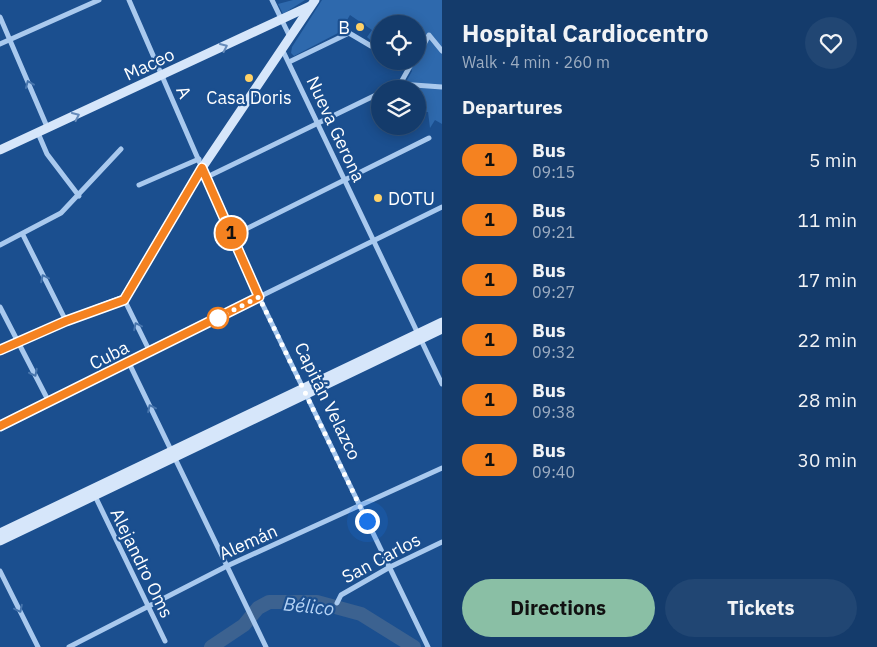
<!DOCTYPE html>
<meta charset="utf-8">
<style>
:root{--surface:#143b6b;--page:#214673;--text:#f1f3f6;--muted:#9dadc1;--line:#33557e;--accent:#8abfa5}
body{margin:0;font-family:"IBM Plex Sans",sans-serif;background:var(--page);color:var(--text);height:100vh;display:flex;flex-direction:column;font-size:19px;white-space:nowrap}
*{box-sizing:border-box;margin:0}
p{font-size:16px;color:var(--muted)}
.icon{flex:none;width:28px;height:28px;fill:none;stroke:currentColor;stroke-width:2;stroke-linecap:round;stroke-linejoin:round}
.map{position:relative;flex:1;overflow:hidden}
.side{display:flex;flex-direction:column;background:var(--surface);width:435px}
.side>*{flex:none}
.badge{padding:0 10px;border-radius:16px;font-size:18px;line-height:32px}
.buttons{position:absolute;left:371px;top:15px;display:grid;gap:10px}
.buttons a{display:grid;place-items:center;width:55px;height:55px;border-radius:50%;background:var(--surface);box-shadow:0 2px 12px #0003,0 0 0 1px var(--line);font-size:25px}
.you{position:absolute;width:25px;height:25px;margin:-12px;border:4px solid #fff;border-radius:50%;background:#1a73e8;box-shadow:0 0 0 8px #1a73e833}
.map>.badge{position:absolute;translate:-50% -50%;box-shadow:0 0 0 2px #fff}
h2{padding:0 20px;font-size:19px;line-height:45px}
.round{display:grid;place-items:center;flex:none;width:52px;height:52px;border-radius:26px;background:var(--page)}
.headline{display:flex;align-items:center;justify-content:space-between;height:85px;padding:0 20px}
h1{font-size:24px;font-weight:700;line-height:38px}
.action{display:flex;gap:10px;margin-top:auto;padding:10px 20px}
.action a{flex:1;height:58px;border-radius:30px;background:var(--accent);color:#111;font-size:20px;font-weight:700;line-height:58px;text-align:center}
.action a+a{background:var(--page);color:var(--text)}
ul{padding:0;list-style:none}
li{display:flex;align-items:center;gap:15px;height:60px;padding:0 20px}
li div{flex:1}
li b{display:block;font-size:19px}
li em{font-style:normal}
li .badge{min-width:55px;font-weight:700;text-align:center}
main{display:flex;flex:1;min-height:0}
.map>svg:first-child{display:block}
.green{fill:#2e69ad}
.lines{fill:none;stroke-linecap:round;stroke-linejoin:round}
.river{stroke:#3c6290;stroke-width:14}
.street{stroke:#a9c9ee;stroke-width:5}
.secondary{stroke:#d6e6fa;stroke-width:9}
.oneway{stroke:#668bba}
.oneway2{stroke:#4674ac}
.line-casing{stroke:#fff;stroke-width:11}
.line{stroke:#f58220;stroke-width:8}
.walk{stroke:#fff;stroke-width:5;stroke-dasharray:0 9}
.poi-dot{fill:#ffd166;stroke:#1b4f8f;stroke-width:2}
.stop-dot{fill:#fff;stroke:#f58220;stroke-width:2.5}
.labels{text-anchor:middle;dominant-baseline:central;stroke-width:4.5;stroke-linejoin:round;paint-order:stroke}
.poi-label{font-size:18px;fill:#fff;stroke:#1b4f8f;text-anchor:end}
.street-label{font-size:18px;fill:#fff;stroke:#1b4f8f}
.water-label{font-size:19px;font-style:italic;fill:#b5d3f5;stroke:#1b4f8f}
</style>
<main>
<div class="map">
<svg width="442" height="647" viewBox="0 0 442 647">
<rect width="100%" height="100%" fill="#1b4f8f"/>
<!-- green -->
<g class="green">
<path d="M293,0H305L283,14L278,4Z"/>
<path d="M322,0H442V124L435,120L430,128L428,112H418V89H402L412,71L409,61H418V24H380V49L367,37L372,30L350,15L340,32L294,56L291,53L292,47Z"/>
</g>
<g class="lines">
<!-- river -->
<path class="river" d="M211,647L244,625L258,608L269,602H317L361,614L414,647"/>
<!-- street -->
<g class="street">
<path d="M129,0L202,168"/>
<path d="M272,0L290,37"/>
<path d="M0,17L48,129"/>
<path d="M0,44L99,0"/>
<path d="M282,49L442,384"/>
<path d="M418,55L429,35L442,51"/>
<path d="M289,62L349,33L371,46"/>
<path d="M400,84L413,61"/>
<path d="M389,89L400,84L442,87"/>
<path d="M38,133L47,154L79,196"/>
<path d="M207,177L380,93"/>
<path d="M139,185L199,159"/>
<path d="M23,235L66,321"/>
<path d="M232,236L429,138"/>
<path d="M0,245L61,213L121,149"/>
<path d="M124,299L150,352"/>
<path d="M0,307L49,402"/>
<path d="M129,363L266,647"/>
<path d="M95,496L165,641"/>
<path d="M0,571L38,647"/>
<path d="M337,603L341,595L390,567L442,542"/>
<path d="M69,647L227,566L442,468"/>
<path d="M428,647L259,297L442,207"/>
</g>
<!-- secondary -->
<g class="secondary">
<path d="M0,150L310,6"/>
<path d="M0,350L66,321L124,299L202,168L315,0"/>
<path d="M0,426L259,297L202,168"/>
<path d="M0,533L442,322"/>
<path d="M0,541L442,329"/>
</g>
</g>
<!-- one-way arrows -->
<defs><path id="oneway-chevron" d="M-2-3.5L2.5 0L-2 3.5" fill="none" stroke-width="1.6" stroke-linecap="round" stroke-linejoin="round" transform="scale(1.25)"/></defs>
<g class="oneway">
<use href="#oneway-chevron" transform="translate(224 47) rotate(-25)"/>
<use href="#oneway-chevron" transform="translate(76 116) rotate(-25)"/>
</g>
<g class="oneway2">
<use href="#oneway-chevron" transform="translate(29 84) rotate(-113)"/>
<use href="#oneway-chevron" transform="translate(44 278) rotate(-116)"/>
<use href="#oneway-chevron" transform="translate(137 326) rotate(-116)"/>
<use href="#oneway-chevron" transform="translate(34 373) rotate(63)"/>
<use href="#oneway-chevron" transform="translate(151 408) rotate(-116)"/>
<use href="#oneway-chevron" transform="translate(19 609) rotate(64)"/>
</g>
<g class="lines">
<defs>
<path id="line" d="M0,350L66,321L124,300L202,168L259,297L0,426"/>
</defs>
<!-- line casing -->
<use href="#line" class="line-casing"/>
<!-- line -->
<use href="#line" class="line"/>
<!-- walk -->
<path class="walk" d="M218,318L259,297L367,521"/>
</g>
<!-- markers -->
<g class="poi-dot">
<circle cx="360" cy="27" r="5"/>
<circle cx="249" cy="78" r="5"/>
<circle cx="378" cy="198" r="5"/>
</g>
<circle class="stop-dot" cx="218" cy="318" r="10"/>
<g class="labels">
<!-- poi labels -->
<g class="poi-label">
<text x="350" y="27">B</text>
<text x="249" y="97" text-anchor="middle">Casa Doris</text>
<text x="388" y="198" text-anchor="start">DOTU</text>
</g>
<!-- street labels -->
<g class="street-label">
<text transform="translate(149 64) rotate(-25)">Maceo</text>
<text transform="translate(184 92) rotate(66)">A</text>
<text transform="translate(336 129) rotate(65)">Nueva Gerona</text>
<text transform="translate(109 355) rotate(-27)">Cuba</text>
<text transform="translate(328 401) rotate(64)">Capitán Velazco</text>
<text transform="translate(248 542) rotate(-24)">Alemán</text>
<text transform="translate(381 558) rotate(-28)">San Carlos</text>
<text transform="translate(142 563) rotate(64)">Alejandro Oms</text>
</g>
<!-- water labels -->
<g class="water-label">
<text transform="translate(309 606) rotate(6)">Bélico</text>
</g>
</g>
</svg>
<div class="buttons">
<a><svg class="icon" aria-label="locate" viewBox="0 0 24 24"><circle cx="12" cy="12" r="6"/><path d="M12 2v4M12 18v4M2 12h4M18 12h4"/></svg></a>
<a><svg class="icon" aria-label="layers" viewBox="0 0 24 24"><path d="M12 4l9 5-9 5-9-5zM3 14l9 5 9-5"/></svg></a>
</div>
<div class="you" style="left:367px;top:521px"></div>
<b class="badge" style="left:231px;top:233px;background:#f58220;color:#111">1</b>
</div>
<section class="side">
<div class="headline"><div><h1>Hospital Cardiocentro</h1><p>Walk · 4 min · 260 m</p></div><a class="round"><svg class="icon" aria-label="heart" viewBox="0 0 24 24"><path d="M12 20l-8-8c-3-5 5-10 8-4 3-6 11-1 8 4z"/></svg></a></div>
<h2>Departures</h2>
<ul>
<li><span class="badge" style="background:#f58220;color:#111">1</span><div><b>Bus</b><p>09:15</p></div><em>5 min</em></li>
<li><span class="badge" style="background:#f58220;color:#111">1</span><div><b>Bus</b><p>09:21</p></div><em>11 min</em></li>
<li><span class="badge" style="background:#f58220;color:#111">1</span><div><b>Bus</b><p>09:27</p></div><em>17 min</em></li>
<li><span class="badge" style="background:#f58220;color:#111">1</span><div><b>Bus</b><p>09:32</p></div><em>22 min</em></li>
<li><span class="badge" style="background:#f58220;color:#111">1</span><div><b>Bus</b><p>09:38</p></div><em>28 min</em></li>
<li><span class="badge" style="background:#f58220;color:#111">1</span><div><b>Bus</b><p>09:40</p></div><em>30 min</em></li>
</ul>
<div class="action"><a>Directions</a><a>Tickets</a></div>
</section>
</main>
